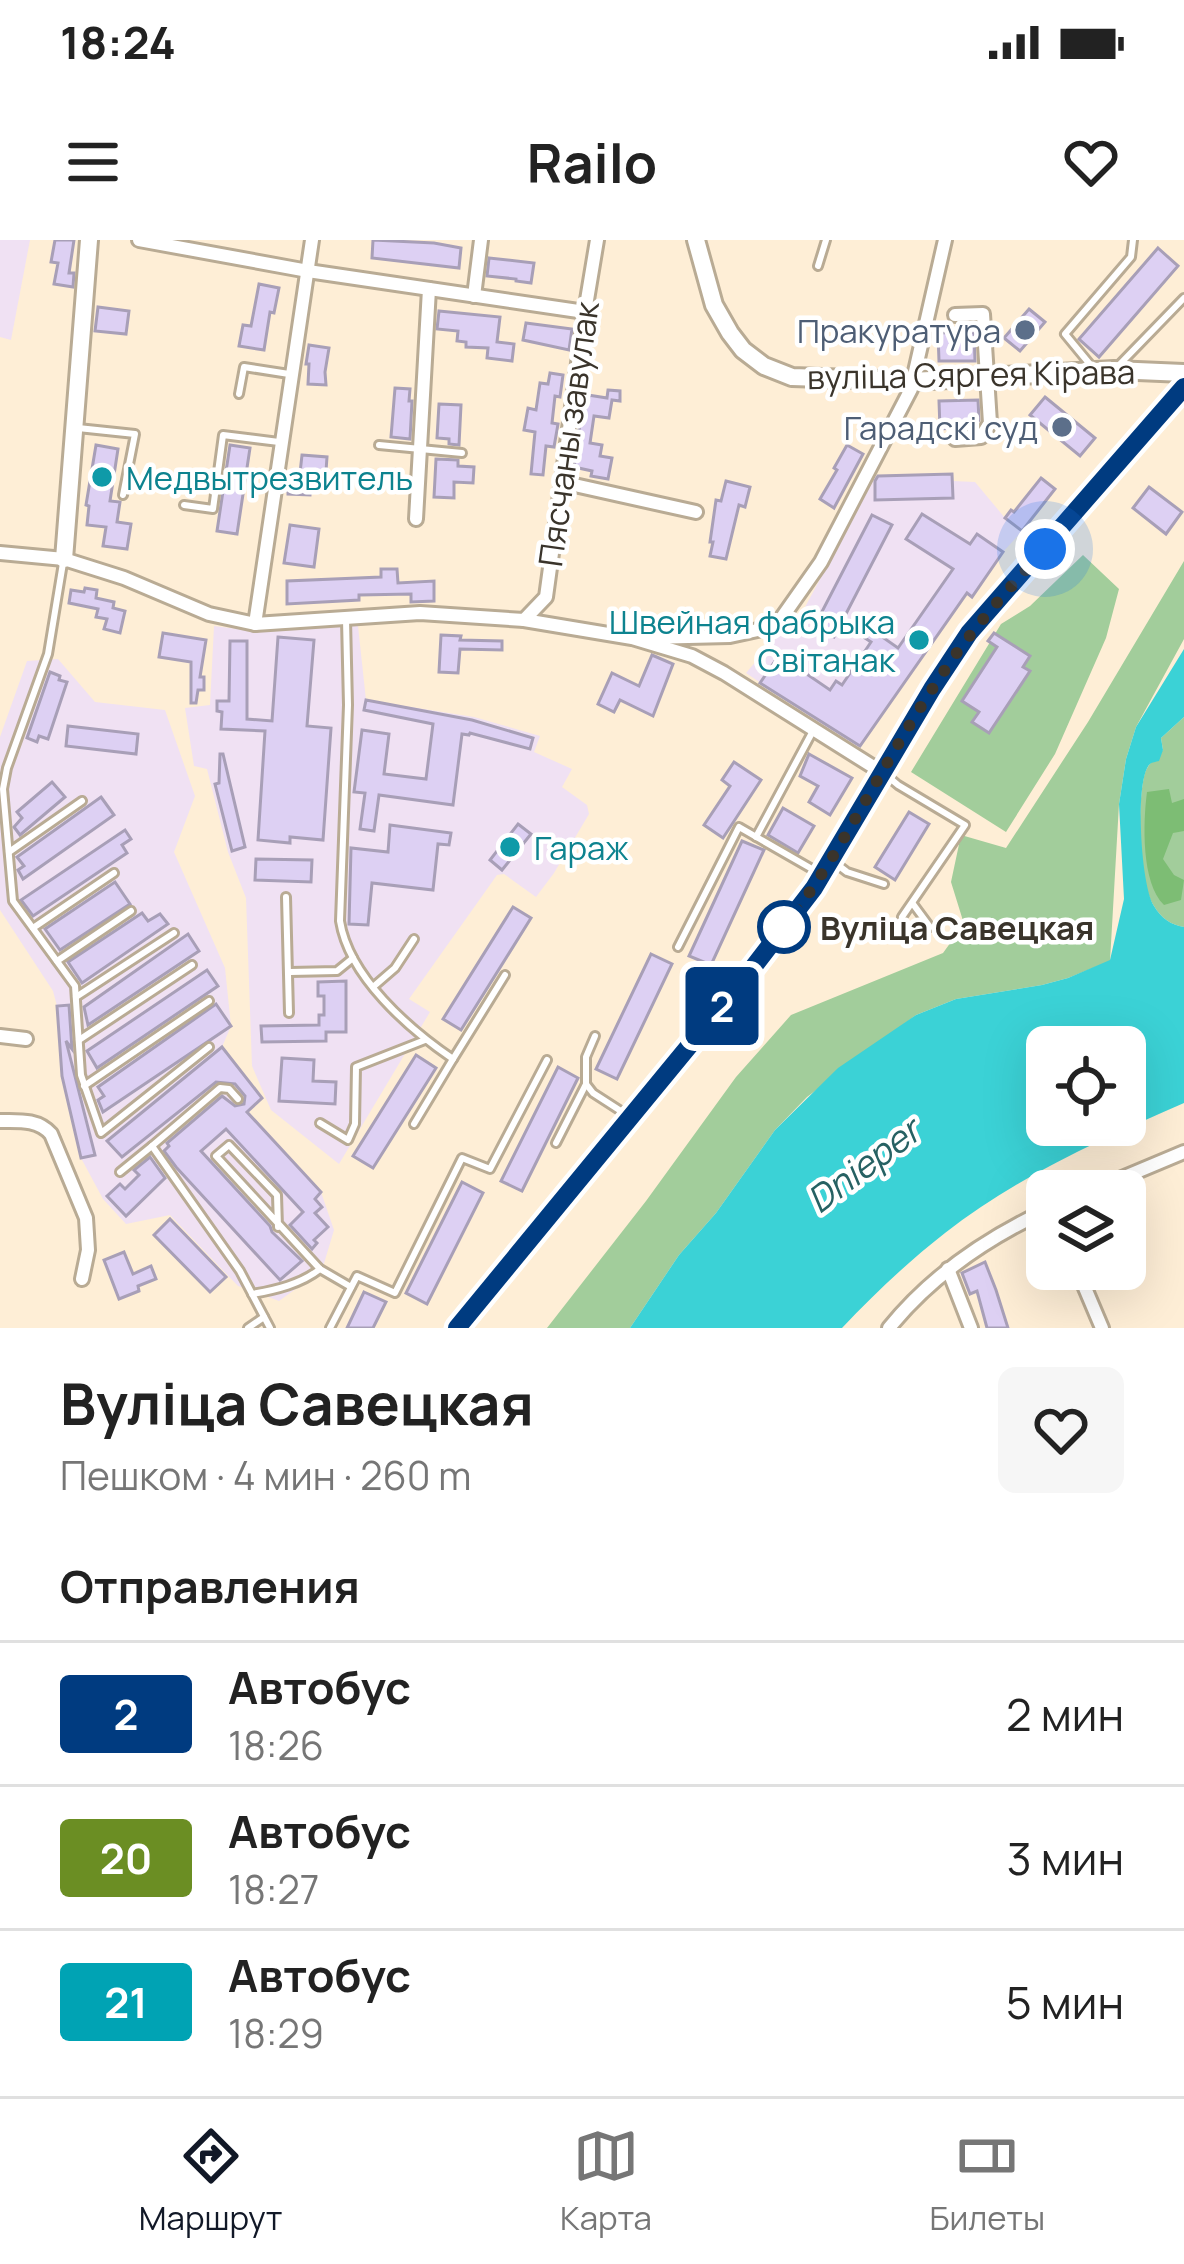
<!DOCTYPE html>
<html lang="ru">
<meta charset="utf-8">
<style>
:root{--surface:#fff;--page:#f6f6f6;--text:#222;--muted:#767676;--line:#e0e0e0;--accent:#111827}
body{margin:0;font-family:Manrope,sans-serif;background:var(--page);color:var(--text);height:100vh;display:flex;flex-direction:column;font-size:45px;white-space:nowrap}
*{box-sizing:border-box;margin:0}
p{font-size:39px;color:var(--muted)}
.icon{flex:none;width:66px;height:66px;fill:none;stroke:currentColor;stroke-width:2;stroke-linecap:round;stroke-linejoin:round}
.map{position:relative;height:1088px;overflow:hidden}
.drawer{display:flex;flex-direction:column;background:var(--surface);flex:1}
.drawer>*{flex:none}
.badge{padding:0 24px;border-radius:9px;font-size:42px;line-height:78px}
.buttons{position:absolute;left:1026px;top:786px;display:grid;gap:24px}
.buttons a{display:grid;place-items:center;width:120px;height:120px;border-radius:18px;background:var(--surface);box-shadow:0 12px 48px #0002;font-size:60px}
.you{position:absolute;width:60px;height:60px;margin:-30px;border:9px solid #fff;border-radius:50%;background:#1a73e8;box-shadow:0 0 0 18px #1a73e833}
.map>.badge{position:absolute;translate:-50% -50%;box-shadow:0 0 0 6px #fff}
h2{padding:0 60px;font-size:45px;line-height:108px}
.round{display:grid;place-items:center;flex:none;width:126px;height:126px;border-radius:18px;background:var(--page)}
.head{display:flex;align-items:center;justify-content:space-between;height:204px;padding:0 60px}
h1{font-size:57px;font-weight:700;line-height:90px}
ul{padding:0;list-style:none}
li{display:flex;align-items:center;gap:36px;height:144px;padding:0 60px;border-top:3px solid var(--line)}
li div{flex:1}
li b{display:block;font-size:45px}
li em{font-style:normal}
li .badge{min-width:132px;font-weight:700;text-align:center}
.status{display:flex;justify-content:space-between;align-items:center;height:84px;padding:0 60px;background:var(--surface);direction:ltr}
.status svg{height:33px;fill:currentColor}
header{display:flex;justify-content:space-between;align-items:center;height:156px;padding:0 60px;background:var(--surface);font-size:54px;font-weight:700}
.menu{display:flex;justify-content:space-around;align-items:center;height:168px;border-top:3px solid var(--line);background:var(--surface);font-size:33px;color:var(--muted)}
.menu a{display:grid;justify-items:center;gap:6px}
.menu .on{color:var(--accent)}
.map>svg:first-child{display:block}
.industrial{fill:#f0e1f3}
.green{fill:#a2cd9b}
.forest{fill:#7dbd74}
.water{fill:#3bd2d6;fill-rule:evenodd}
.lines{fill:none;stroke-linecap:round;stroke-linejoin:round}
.stream{stroke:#3bd2d6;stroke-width:3}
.building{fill:#ddd0f3;stroke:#a89fb7;stroke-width:3}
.lane-casing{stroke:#b9ab94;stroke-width:12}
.street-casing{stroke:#b9ab94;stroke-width:18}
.secondary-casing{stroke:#b9ab94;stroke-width:22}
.primary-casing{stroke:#b9ab94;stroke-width:24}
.lane{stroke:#fff;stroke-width:6}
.street{stroke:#fff;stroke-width:12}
.secondary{stroke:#fff;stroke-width:16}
.primary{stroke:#fff;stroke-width:18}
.line-casing{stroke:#fff;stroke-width:27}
.line{stroke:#003b80;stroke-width:18}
.walk{stroke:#3a342b;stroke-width:12;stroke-dasharray:0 21.6}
.service-dot{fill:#5c6f8a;stroke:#fff;stroke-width:4.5}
.culture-dot{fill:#0f9aa8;stroke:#fff;stroke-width:4.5}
.stop-dot{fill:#fff;stroke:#003b80;stroke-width:6}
.labels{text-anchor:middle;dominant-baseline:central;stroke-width:9;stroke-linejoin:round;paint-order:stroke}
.service-label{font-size:33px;fill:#4e5e75;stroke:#fff;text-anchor:end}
.street-label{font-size:33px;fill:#3a342b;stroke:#fff}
.culture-label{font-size:33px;fill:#0d838f;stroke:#fff;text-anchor:start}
.stop-label{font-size:33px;font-weight:bold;fill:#3a342b;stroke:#fff;text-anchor:start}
.water-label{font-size:36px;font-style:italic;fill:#266163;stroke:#fff}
</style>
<div class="status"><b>18:24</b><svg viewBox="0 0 49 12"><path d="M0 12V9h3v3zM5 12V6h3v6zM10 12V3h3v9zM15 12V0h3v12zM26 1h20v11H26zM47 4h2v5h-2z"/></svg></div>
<header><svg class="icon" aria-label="menu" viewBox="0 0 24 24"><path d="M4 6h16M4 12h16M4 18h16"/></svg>Railo<svg class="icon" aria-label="heart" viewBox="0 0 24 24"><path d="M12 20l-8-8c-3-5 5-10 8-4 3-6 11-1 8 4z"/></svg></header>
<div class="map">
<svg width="1184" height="1088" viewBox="0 0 1184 1088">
<rect width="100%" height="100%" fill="#feeed6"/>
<!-- industrial -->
<g class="industrial">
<path d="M0,0H30L11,100L0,97Z"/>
<path d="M952,234L953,241L975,242L1005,278L1022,291L1003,312L972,357L966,354L857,509L746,433L789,382L796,384L875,236Z"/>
<path d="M214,386L253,391L358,386L366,460L474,477L540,496L534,512L572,529L562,547L587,565L589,574L554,633L536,657L504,634L497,635L409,759L430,772L339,924L271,870L252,826L246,658L228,612L207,529L194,526L185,468L210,465Z"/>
<path d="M58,419L95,462L165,470L195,556L174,612L225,728L231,786L222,807L262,858L248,873L321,952L334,990L322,1030L279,1061L238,1046L170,975L126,984L103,959L81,918L62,836L57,766L53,751L0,670V497L27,421Z"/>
</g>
<!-- green -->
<g class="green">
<path d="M1083,315L1119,349L1106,398L1055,514L1006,592L911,532L1001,384L1030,366Z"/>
<path d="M1184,321V399L1136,487L1126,519L1119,564L1110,721L1068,738L1042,745L956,759L916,775L807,857L775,890L716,973L679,1015L630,1088H547L646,961L736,837L791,775L943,713L964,684L951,642L961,595L1006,608L1088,482Z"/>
<path d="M1184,477V687C1171,685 1161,678 1154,666C1138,642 1137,560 1145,533C1148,524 1156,517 1163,510L1161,498Z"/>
</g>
<!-- forest -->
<path class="forest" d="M1169,549L1172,563L1184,559V591L1173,593L1163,619L1174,635L1184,640L1181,660L1164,665C1141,643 1143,582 1147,552Z"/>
<!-- water -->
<path class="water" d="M1184,409V477L1161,498L1163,510L1159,521C1156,522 1152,522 1150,524C1134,539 1141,648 1154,666C1161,678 1171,685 1184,687V863C1102,899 1016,937 945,993C908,1022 874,1054 842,1088H630L679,1015L716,973L775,890L838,828L916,775L956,759L1042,745L1068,738L1110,720L1124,659L1119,564L1126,519L1136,487ZM1125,807V885H1047V807Z"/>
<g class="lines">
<!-- stream -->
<path class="stream" d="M959,149L960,158"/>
</g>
<!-- building -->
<g class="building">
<path d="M55,0H74L69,33H74L73,47L54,44L58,23L51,22Z"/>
<path d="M373,0L434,3L461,8L459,28L372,18Z"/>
<path d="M1158,8L1178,26L1099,117L1079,99Z"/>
<path d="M489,18L534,23L531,43L516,41V39L487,36Z"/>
<path d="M259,44L279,48L274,73L270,72L264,110L239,106L243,85L251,86Z"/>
<path d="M98,67L129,71L126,94L95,91Z"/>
<path d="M1029,69L1045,82L1020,111L1004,98Z"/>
<path d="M439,71L500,77L497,102L514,104L512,121L487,118L488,108L466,107V102L457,101L458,91L437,89Z"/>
<path d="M526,83L572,89L569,110L523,100Z"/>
<path d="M974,92L975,121H939L938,93Z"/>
<path d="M309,105L329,108L325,132L326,145L308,144L309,124H306Z"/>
<path d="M550,133L563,135L560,157L555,156L552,183L558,184L554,207L546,206L543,235L531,234L535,192L524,190L528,168L536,170L540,143L548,144Z"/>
<path d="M395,148L410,149L409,161H412L410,199L391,197Z"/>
<path d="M608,150L620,151V161L612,160L609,178L594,176L590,203L602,205L600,216L612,218L608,239L591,236L592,231L574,227L581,176L584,177L588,155L607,158Z"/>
<path d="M1045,157L1095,198L1080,216L1030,175Z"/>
<path d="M978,160L979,180L975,187L940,189L939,161Z"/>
<path d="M439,164L461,165L459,205L449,204V199L437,198Z"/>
<path d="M96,205L118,209L110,261L120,262L117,282L131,284L127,309L103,306L106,287L87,285L89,266L86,265Z"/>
<path d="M230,205L250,208L237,294L217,291Z"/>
<path d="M847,205L863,214L834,268L820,259L837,230L834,228Z"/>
<path d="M302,215L327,217L326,231L311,230L310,255L288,254V241L299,242Z"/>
<path d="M436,219L458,220V226L474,227L473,243L454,242V258L434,257Z"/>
<path d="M952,234L953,258L875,260V241L878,236Z"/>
<path d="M1041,238L1055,249L1022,291L1005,278L1011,270L1014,272Z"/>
<path d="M726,241L750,247L745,267L739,265L726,319L710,316L713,302H710L716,260L721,261Z"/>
<path d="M1149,247L1182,272L1166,294L1133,268Z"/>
<path d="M922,274L970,304L977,294L1003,312L972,357L967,353L860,506L760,443L779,415L830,450L836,441L842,445L871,402L865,398L871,389L898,408L953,329L906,299Z"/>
<path d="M872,275L892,285L834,397L814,387Z"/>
<path d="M290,285L319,289L314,327L284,323Z"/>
<path d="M381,329H397L398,343L434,341V361L411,362V354L359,355V360L287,364V341L381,337Z"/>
<path d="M85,348L97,350L96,358L114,362L113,368L125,371L120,393L104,389L107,379L96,377L98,369L69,363L71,350L84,352Z"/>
<path d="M163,393L206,400L200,437H204V450H198L196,463H191V422L159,417Z"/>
<path d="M994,393L1030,416L1023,427L1030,431L989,493L972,482L979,472L962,461L997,407L988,401Z"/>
<path d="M441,395L461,396L460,400L502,401V410L460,409L458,433L439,432Z"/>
<path d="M278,397L314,400L307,486L331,488L323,600L290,597V603L258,600L265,491L221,489L222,472L217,471V461H229L230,401H247V479L272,481Z"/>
<path d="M652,415L673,424L653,476L620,460L614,472L598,464L612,433L639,446Z"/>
<path d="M50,432L60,436L59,440L67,442L48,499L39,496L37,502L27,498Z"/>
<path d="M366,460L472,480L533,498L530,509L470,493L469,495L462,494L453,565L379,555L374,591L360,589L365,553L354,552L362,490L389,494L384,534L426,539L433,484L364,470Z"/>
<path d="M68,486L138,494L136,514L66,506Z"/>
<path d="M220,514H223L245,607L232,611L215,544L219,543Z"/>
<path d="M809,514L852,538L830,575L809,562L818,546L800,536Z"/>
<path d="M734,522L761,540L723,598L704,585L730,546L722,540Z"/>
<path d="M52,542L65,557L20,595L14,587L22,578L17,572Z"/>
<path d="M101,557L114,575L23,639L18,630L24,626L17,617Z"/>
<path d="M783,568L814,586L798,613L768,595Z"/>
<path d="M909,572L929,584L895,640L875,627Z"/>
<path d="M518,584L531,594L502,630L490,620Z"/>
<path d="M390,585L451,593L449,605L438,604L433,650L372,643L368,685L349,684L351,608L388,612Z"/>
<path d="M125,590L131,599L122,605L127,613L33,676L21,660Z"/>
<path d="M742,601L764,610L711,725L689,716Z"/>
<path d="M256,619L312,620L311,642L255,640Z"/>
<path d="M115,642L130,664L60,710L45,689Z"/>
<path d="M513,667L531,678L461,790L443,779Z"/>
<path d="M142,673L148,681L160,674L168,684L82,743L68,722Z"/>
<path d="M188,694L199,711L88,785L84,767Z"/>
<path d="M651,714L672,724L617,839L596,829Z"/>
<path d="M207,730L218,746L97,828L87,811Z"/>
<path d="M346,741V792H326V801L262,802L261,786L319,785V775H324V756H318V742Z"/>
<path d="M216,764L231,786L103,872L98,860L104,856L98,847Z"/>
<path d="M69,765L72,809L66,801L95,915L81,918L62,836L57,766Z"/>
<path d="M222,807L262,858L247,872L321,952L315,959L322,967L315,973L328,987L314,1000L317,1003L312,1009L290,985L303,972L226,889L201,911L270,986L272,992L302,1021L280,1040L176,927L164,911L169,906L167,903L222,856L235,866L244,864L245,856L235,844L216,842L122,917L107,901Z"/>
<path d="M416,815L436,828L373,928L353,916Z"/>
<path d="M282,818L314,820L313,841L336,842L335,864L279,861Z"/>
<path d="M558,827L578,838L522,951L501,941Z"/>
<path d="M150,917L165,938L126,976L107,956L120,944L125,949L139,935L134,930Z"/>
<path d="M462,942L483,953L427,1064L406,1053Z"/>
<path d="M170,979L226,1037L210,1052L154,995Z"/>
<path d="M124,1012L133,1034L151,1026L156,1039L138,1046L139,1051L119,1059L104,1020Z"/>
<path d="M985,1022L996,1050L1008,1088H987L977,1051L970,1054L962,1033Z"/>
<path d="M364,1052L386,1062L373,1088H347Z"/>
</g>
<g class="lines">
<defs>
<g id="lane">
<path d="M818,26L826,0"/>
<path d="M1120,124L1184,58"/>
<path d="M1093,128L1065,94L1131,17L1133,0"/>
<path d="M239,154L244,127L289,134"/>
<path d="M78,188L135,194L123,255"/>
<path d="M379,205L462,213"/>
<path d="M184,265L213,269L223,195L279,202"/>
<path d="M63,323L48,414L7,528L3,549L13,661L75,746L81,835L101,893L209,807"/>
<path d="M346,380L348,465L340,681C349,737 409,789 453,819L414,884"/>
<path d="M885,534L898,545L965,585L902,677"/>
<path d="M756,597L814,489"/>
<path d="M9,612L82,561"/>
<path d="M834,622L847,632L884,644"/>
<path d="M286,657L289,773"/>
<path d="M913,664L930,687"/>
<path d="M33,688L114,633"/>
<path d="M678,707L739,587L819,633"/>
<path d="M57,721L131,671"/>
<path d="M290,732L337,731L353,718"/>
<path d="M373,747L395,728L414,699"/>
<path d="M76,757L174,693"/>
<path d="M595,796L586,817V844L593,853L627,875"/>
<path d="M79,800L192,725"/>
<path d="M453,819L505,735"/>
<path d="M84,846L209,761"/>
<path d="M238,859L229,849L220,848L152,906L240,1031L270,1088"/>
<path d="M320,883L348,900L355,884L356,827L425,800"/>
<path d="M556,903L586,844"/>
<path d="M120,932L152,906"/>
<path d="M278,987L277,955L229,905L216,916L320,1029L351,1047"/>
<path d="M252,1054C276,1050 301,1044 320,1029"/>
<path d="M248,1088L264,1077"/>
<path d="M330,1088L357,1036L395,1053L462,918L490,929L547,820"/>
</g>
<g id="street">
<path d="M139,0L308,31L585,72"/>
<path d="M474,56L481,0"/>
<path d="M955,75L983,74L990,183L981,197L955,199"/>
<path d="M561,242L696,272"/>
<path d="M416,279L429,49"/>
<path d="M0,313L64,319L124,338L209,374L255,384L420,373L524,380L632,398L692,416L724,433L883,533"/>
<path d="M524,380L546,357L585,72L597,0"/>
<path d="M255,384L312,0"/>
<path d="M646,398L730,396L776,386L821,322L911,149L945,0"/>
<path d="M0,796L26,799"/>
<path d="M0,881C19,881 38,879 51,894L86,978L88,1010L82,1039"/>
<path d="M1091,951L1184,912"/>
<path d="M948,1029L971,1088"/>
<path d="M1077,1029L1102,1088"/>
<path d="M889,1088C931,1036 987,998 1047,970"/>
</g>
<g id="secondary">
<path d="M696,0L714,65L730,93L743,110L764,126L792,137L912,141L1114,130L1184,133"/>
<path d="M64,319L89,0"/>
</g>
<path id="primary" d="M457,1088L744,738L814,648L932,450L969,393L1184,147"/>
</defs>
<!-- lane casing -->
<use href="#lane" class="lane-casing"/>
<!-- street casing -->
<use href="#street" class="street-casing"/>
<!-- secondary casing -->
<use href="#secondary" class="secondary-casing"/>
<!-- primary casing -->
<use href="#primary" class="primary-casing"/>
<!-- lane -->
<use href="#lane" class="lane"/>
<!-- street -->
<use href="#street" class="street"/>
<!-- secondary -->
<use href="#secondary" class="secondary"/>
<!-- primary -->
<use href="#primary" class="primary"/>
</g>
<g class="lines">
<defs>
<path id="line" d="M457,1088L745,738L814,648L932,449L969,393L1184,147"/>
</defs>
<!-- line casing -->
<use href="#line" class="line-casing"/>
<!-- line -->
<use href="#line" class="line"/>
<!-- walk -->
<path class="walk" d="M784,687C843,612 882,524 935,445C968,393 1004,354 1045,309"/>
</g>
<!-- markers -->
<g class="service-dot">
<circle cx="1025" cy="90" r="12"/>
<circle cx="1062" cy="187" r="12"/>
</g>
<g class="culture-dot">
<circle cx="102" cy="237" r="12"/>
<circle cx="919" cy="400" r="12"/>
<circle cx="510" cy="607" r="12"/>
</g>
<circle class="stop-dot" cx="784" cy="687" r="24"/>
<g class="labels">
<!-- service labels -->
<g class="service-label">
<text x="1001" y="90">Пракуратура</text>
<text x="1038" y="187">Гарадскі суд</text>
</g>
<!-- street labels -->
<g class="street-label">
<text transform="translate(971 134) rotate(-1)">вуліца Сяргея Кірава</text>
<text transform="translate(568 194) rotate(-82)">Пясчаны завулак</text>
</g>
<!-- culture labels -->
<g class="culture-label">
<text x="126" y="237">Медвытрезвитель</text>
<text x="895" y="381" text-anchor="end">Швейная фабрыка<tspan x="895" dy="38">Світанак</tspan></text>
<text x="534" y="607">Гараж</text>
</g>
<!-- stop labels -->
<g class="stop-label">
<text x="820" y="687">Вуліца Савецкая</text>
</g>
<!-- water labels -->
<g class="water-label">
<text transform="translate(863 925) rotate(-37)">Dnieper</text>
</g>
</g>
</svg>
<div class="buttons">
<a><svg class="icon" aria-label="locate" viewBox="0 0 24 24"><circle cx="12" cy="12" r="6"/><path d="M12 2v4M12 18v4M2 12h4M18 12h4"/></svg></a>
<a><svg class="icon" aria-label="layers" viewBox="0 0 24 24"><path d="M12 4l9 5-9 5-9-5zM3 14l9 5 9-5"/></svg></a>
</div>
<div class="you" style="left:1045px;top:309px"></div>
<b class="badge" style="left:722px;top:766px;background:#003b80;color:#fff">2</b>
</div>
<section class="drawer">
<div class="head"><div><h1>Вуліца Савецкая</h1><p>Пешком · 4 мин · 260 m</p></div><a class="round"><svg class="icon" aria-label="heart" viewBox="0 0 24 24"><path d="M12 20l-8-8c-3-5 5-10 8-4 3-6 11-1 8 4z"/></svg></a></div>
<h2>Отправления</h2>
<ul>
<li><span class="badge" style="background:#003b80;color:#fff">2</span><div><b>Автобус</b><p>18:26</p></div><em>2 мин</em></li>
<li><span class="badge" style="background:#6b8e23;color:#fff">20</span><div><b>Автобус</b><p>18:27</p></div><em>3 мин</em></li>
<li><span class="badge" style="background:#00a3b4;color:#fff">21</span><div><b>Автобус</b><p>18:29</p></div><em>5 мин</em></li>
</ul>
</section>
<nav class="menu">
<a class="on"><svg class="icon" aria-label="directions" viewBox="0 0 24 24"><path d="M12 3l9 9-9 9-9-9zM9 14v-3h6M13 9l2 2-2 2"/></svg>Маршрут</a>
<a><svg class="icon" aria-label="map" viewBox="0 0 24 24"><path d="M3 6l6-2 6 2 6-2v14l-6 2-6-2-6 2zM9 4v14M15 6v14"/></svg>Карта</a>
<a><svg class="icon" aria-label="tickets" viewBox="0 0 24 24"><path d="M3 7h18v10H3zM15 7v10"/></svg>Билеты</a>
</nav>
